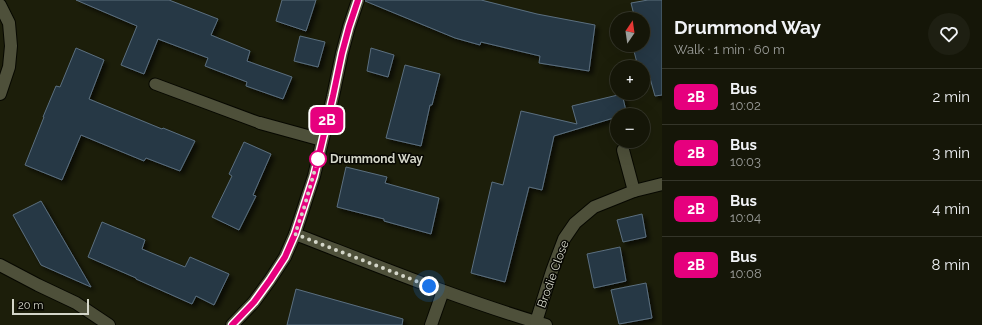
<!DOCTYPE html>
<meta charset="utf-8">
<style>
:root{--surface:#151608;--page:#1e1f12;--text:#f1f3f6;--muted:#9d9f9c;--line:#343529}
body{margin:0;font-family:Raleway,sans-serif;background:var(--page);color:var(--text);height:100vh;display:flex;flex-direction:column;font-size:15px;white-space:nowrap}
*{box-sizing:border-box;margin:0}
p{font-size:13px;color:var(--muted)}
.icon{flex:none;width:22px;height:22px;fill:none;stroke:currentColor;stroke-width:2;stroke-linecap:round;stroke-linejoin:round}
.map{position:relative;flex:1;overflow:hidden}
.sheet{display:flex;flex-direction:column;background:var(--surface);width:320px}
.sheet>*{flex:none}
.badge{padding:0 8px;border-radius:6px;font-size:14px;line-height:26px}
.needle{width:26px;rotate:13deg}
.buttons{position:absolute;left:610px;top:12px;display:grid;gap:8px}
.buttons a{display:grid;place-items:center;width:40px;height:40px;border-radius:50%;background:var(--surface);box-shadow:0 4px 16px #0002,0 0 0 1px var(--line);font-size:20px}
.scale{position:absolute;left:12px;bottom:10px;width:77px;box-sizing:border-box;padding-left:4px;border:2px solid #d4d6c9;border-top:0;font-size:11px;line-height:14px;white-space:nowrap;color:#d4d6c9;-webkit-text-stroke:3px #070702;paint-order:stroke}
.you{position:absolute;width:20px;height:20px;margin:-10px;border:3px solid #fff;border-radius:50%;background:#1a73e8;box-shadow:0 0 0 6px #1a73e833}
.map>.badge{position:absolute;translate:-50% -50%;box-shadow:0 0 0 2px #fff}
.round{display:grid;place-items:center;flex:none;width:42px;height:42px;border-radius:21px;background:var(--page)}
.head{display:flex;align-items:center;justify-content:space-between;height:68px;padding:0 12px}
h1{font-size:19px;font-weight:700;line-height:30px}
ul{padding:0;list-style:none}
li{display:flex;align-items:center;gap:12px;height:56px;padding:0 12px;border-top:1px solid var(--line)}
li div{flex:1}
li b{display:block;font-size:15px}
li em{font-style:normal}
li .badge{min-width:44px;font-weight:700;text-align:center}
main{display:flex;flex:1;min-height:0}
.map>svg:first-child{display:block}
.building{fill:#253745;stroke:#5b6f7f;filter:url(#shadow)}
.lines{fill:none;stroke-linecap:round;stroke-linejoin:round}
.lane-casing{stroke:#070800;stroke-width:13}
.street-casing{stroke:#070800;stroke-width:14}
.secondary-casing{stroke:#070800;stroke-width:14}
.lane{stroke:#4e503a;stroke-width:11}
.street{stroke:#4e503a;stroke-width:12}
.secondary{stroke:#4e503a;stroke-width:12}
.line-casing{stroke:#fff;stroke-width:9}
.line{stroke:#e6007e;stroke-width:6}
.walk{stroke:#d4d6c9;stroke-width:4;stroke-dasharray:0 7.2}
.stop-dot{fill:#fff;stroke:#e6007e;stroke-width:2}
.labels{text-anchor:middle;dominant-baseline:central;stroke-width:3;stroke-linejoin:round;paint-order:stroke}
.stop-label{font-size:12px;font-weight:bold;fill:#d4d6c9;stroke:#070702;text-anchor:start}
.street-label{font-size:12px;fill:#d4d6c9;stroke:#070702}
</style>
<main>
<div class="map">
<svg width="662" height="325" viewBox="0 0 662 325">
<defs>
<filter id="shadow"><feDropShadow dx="3.5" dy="3.5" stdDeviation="2" flood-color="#0009"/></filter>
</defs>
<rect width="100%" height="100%" fill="#1c1e0a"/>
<!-- building -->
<g class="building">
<path d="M76,0H169L218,19L211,35L250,51L247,61L292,77L283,99L246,86L247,82L205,66L208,58L158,39L144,74L121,65L137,26Z"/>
<path d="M282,0H316L306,31L276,21Z"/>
<path d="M365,0H481L537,14L595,25L589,71L539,63L540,56L481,42L480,45L455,38L365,1Z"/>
<path d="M648,0H662V95L655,96L650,78L643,79V67H638L633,47L643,45V19H635L631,3Z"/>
<path d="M300,36L325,42L318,67L294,61Z"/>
<path d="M76,48L104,60L89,99L162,129L163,128L195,141L180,171L146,158L144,161L81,135L62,180L25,165L44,117H43L56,86L60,87Z"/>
<path d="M371,48L394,55L388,77L367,71Z"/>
<path d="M405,65L440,74L432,105H430L421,146L386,138Z"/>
<path d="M622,94L627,115H617V117L554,136L542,190L529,187L505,282L471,273L492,182L503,185L521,111L577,124L572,106Z"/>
<path d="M244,142L271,154L253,195L256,196L239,230L212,217L232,176L229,174Z"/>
<path d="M346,167L387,177L385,183L439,198L431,234L384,221V219L337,207Z"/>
<path d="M41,201L91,287L41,265L13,215Z"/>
<path d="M642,214L646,237L623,242L617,220Z"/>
<path d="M102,222L145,240L142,249L185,267L190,257L229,274L214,305L196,296L192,304L136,279V278L88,257Z"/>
<path d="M620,247L626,281L594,288L587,254Z"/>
<path d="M646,283L652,318L619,324L611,290Z"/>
<path d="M296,289L403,319L402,325H287Z"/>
</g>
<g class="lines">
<defs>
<path id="lane" d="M155,84L260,123"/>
<g id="street">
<path d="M0,5L9,23L11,46L9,67L0,94"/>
<path d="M260,123L322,140"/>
<path d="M623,150L634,191"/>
<path d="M295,234C378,266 461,300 546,325"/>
<path d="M0,265L38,285L76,303L109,325"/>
<path d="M536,322L552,271L564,239L575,223L594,207L634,191L662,184"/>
<path d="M431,325L443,291"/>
</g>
<path id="secondary" d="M232,325L254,302L270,280L285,257L295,234L314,176L333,96L342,53L349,27L358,0"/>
</defs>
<!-- lane casing -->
<use href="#lane" class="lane-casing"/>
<!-- street casing -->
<use href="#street" class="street-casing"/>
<!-- secondary casing -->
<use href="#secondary" class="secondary-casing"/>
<!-- lane -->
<use href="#lane" class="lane"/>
<!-- street -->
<use href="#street" class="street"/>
<!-- secondary -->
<use href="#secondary" class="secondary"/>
</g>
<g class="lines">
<defs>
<path id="line" d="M232,325L254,302L270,280L285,257L295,234L314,176L333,96L342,53L349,27L358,0"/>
</defs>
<!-- line casing -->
<use href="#line" class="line-casing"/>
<!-- line -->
<use href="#line" class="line"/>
<!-- walk -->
<path class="walk" d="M318,159L304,208L295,234L429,286"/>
</g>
<!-- markers -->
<circle class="stop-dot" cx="318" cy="159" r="8"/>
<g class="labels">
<!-- stop labels -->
<g class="stop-label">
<text x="330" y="159">Drummond Way</text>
</g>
<!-- street labels -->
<g class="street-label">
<text transform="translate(553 274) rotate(-70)">Brodie Close</text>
</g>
</g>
</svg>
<div class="buttons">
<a><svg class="needle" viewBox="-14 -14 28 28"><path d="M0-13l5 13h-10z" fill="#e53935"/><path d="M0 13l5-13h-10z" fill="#9d9f9c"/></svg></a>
<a>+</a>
<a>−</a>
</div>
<div class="scale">20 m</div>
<div class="you" style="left:429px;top:286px"></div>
<b class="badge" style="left:327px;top:120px;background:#e6007e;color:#fff">2B</b>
</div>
<section class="sheet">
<div class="head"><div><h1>Drummond Way</h1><p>Walk · 1 min · 60 m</p></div><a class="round"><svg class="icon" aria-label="heart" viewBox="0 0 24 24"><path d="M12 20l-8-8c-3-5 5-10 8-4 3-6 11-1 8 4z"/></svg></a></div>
<ul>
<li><span class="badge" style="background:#e6007e;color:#fff">2B</span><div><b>Bus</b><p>10:02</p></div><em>2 min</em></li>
<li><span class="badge" style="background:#e6007e;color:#fff">2B</span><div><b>Bus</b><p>10:03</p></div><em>3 min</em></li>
<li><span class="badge" style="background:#e6007e;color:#fff">2B</span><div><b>Bus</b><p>10:04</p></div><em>4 min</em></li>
<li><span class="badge" style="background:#e6007e;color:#fff">2B</span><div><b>Bus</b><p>10:08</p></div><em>8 min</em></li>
</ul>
</section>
</main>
